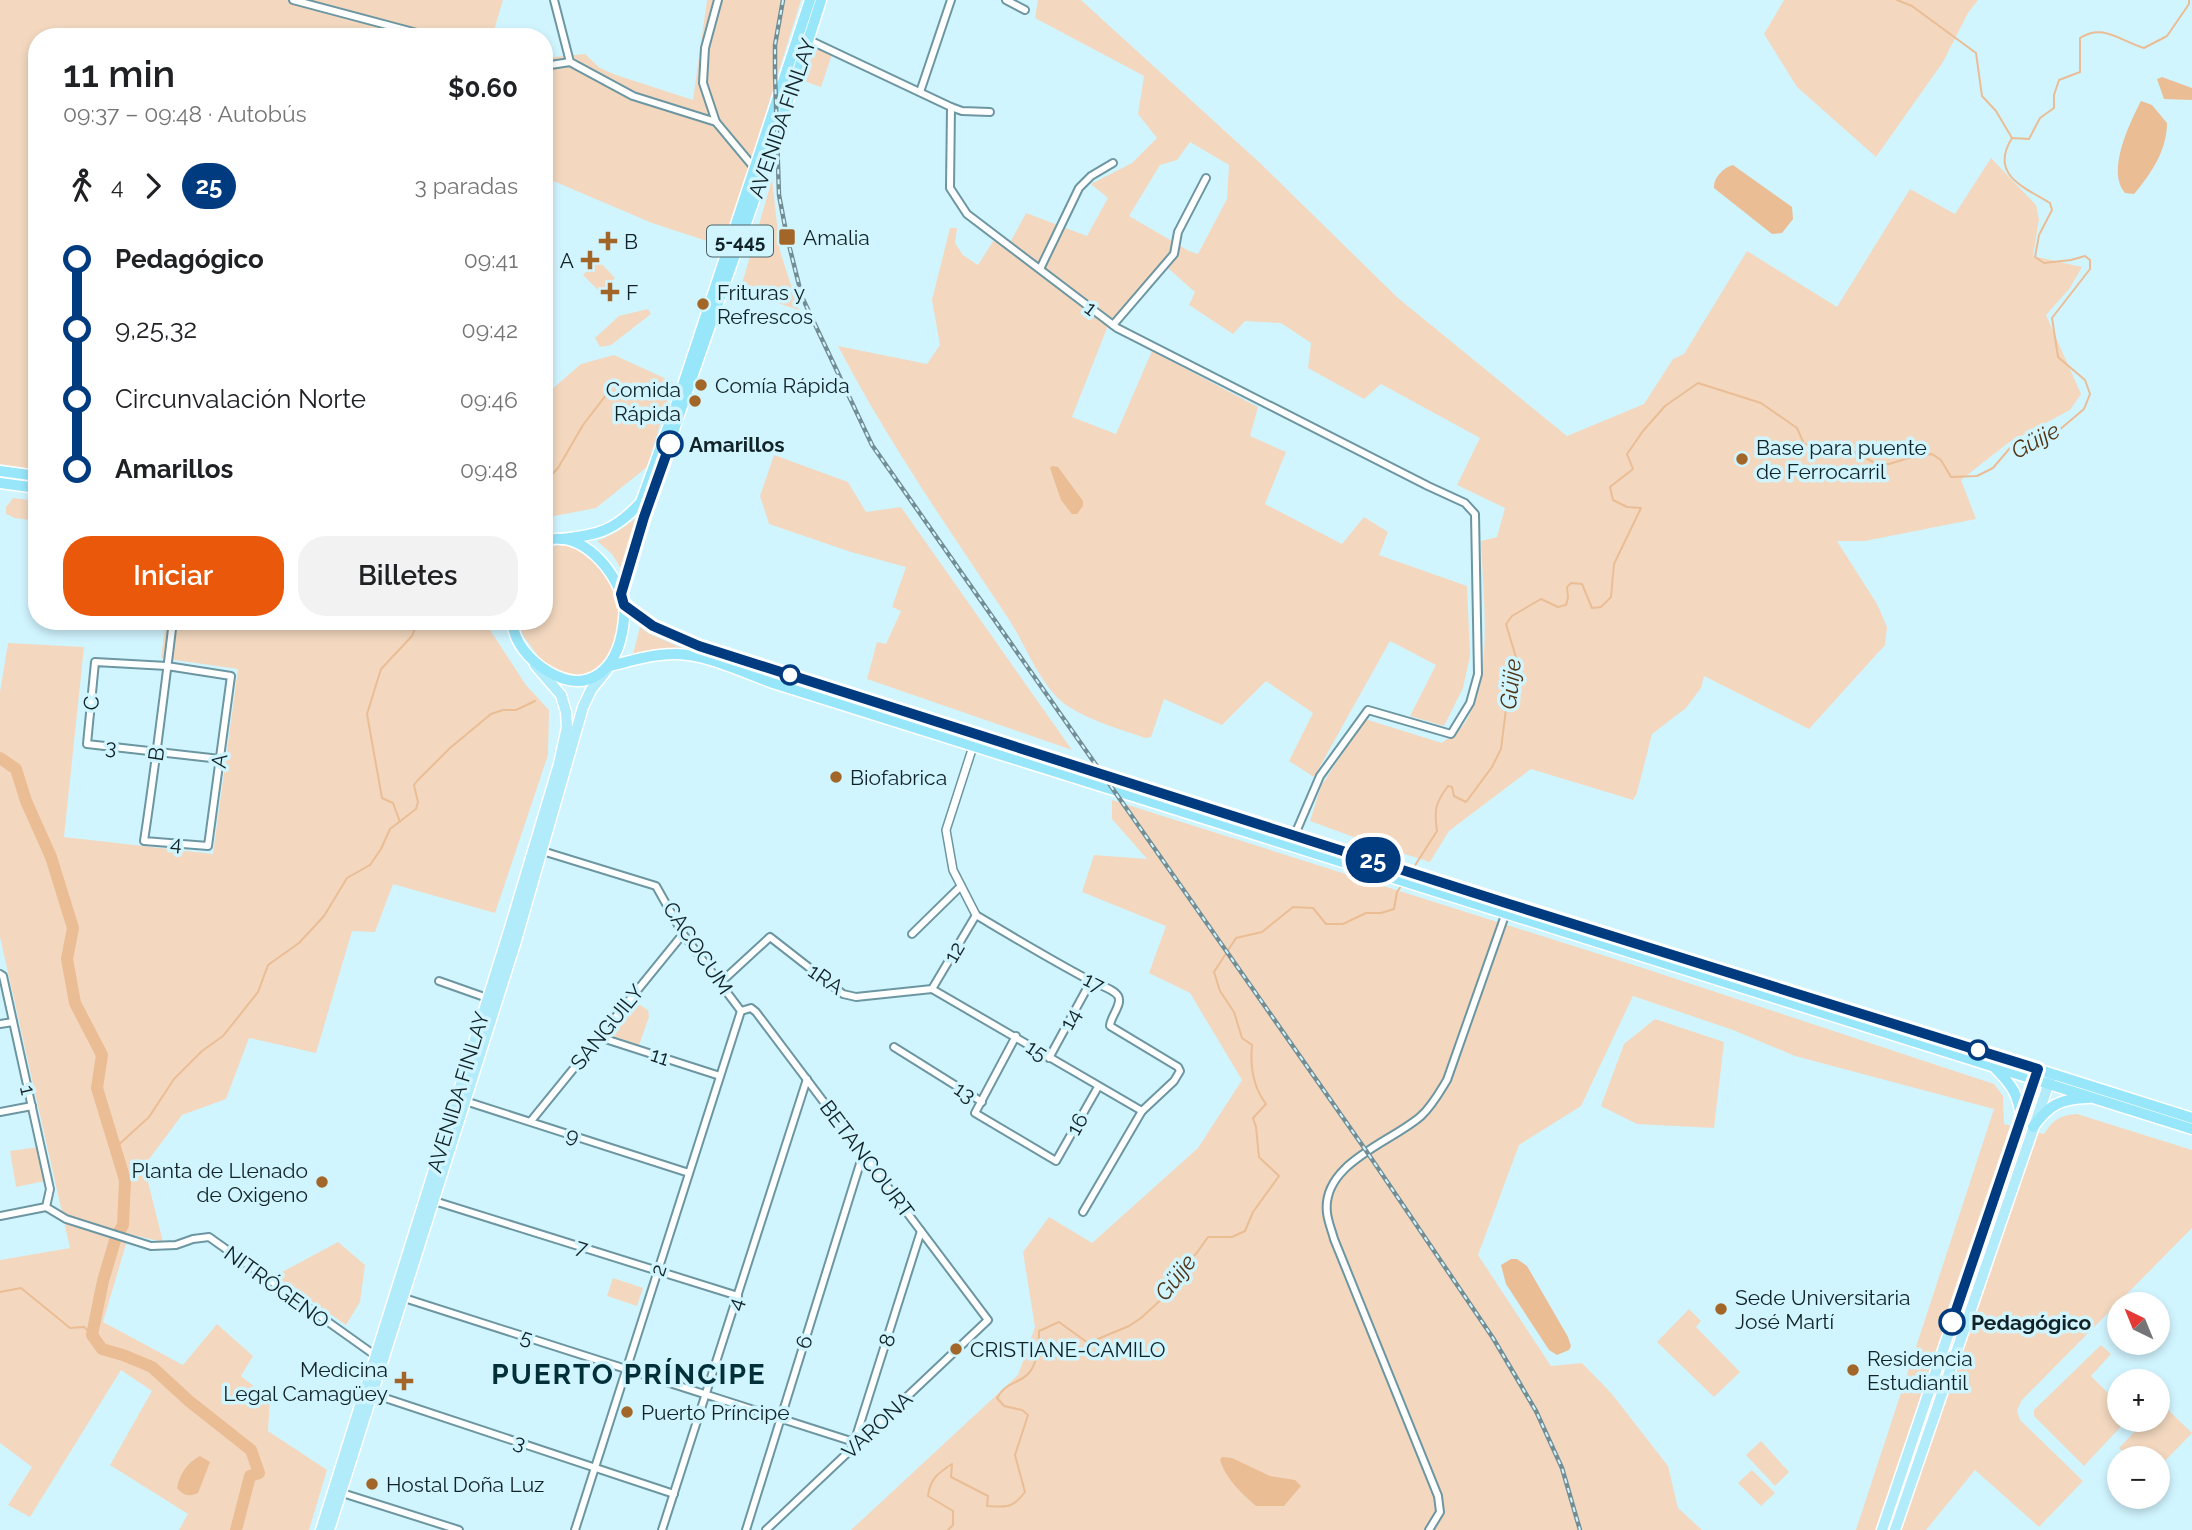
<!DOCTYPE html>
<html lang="es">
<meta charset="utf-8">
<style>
:root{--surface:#fff;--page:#f2f2f2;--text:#202124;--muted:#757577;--accent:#ea580c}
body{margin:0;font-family:Raleway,sans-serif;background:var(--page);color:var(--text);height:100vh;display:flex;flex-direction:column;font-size:26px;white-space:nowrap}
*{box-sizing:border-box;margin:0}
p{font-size:23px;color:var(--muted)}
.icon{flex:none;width:38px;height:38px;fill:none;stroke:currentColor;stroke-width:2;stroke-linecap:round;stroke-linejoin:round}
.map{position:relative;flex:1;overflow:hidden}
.details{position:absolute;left:28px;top:28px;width:525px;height:602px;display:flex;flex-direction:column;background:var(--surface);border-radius:28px;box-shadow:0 4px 10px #0003}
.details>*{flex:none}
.badge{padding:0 14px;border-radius:23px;font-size:24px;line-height:46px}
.needle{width:46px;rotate:317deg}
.tools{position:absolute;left:2107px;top:1292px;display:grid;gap:14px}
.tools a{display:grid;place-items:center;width:63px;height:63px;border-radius:50%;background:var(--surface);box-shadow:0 4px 10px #0003;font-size:35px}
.map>.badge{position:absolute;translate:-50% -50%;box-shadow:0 0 0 4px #fff}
.legs{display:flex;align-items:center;gap:10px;height:77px;padding:0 35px;font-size:23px}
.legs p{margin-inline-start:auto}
.overview{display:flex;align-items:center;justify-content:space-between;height:119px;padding:0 35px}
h1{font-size:38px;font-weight:600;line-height:52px}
.button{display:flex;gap:14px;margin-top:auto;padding:14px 35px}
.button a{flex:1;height:80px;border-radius:28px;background:var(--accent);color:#fff;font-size:28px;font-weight:600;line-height:80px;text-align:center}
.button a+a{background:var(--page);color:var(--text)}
ul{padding:0 35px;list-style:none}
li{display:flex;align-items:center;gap:24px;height:70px;font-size:26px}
li i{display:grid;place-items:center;width:10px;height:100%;margin:0 9px;background:currentColor}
li i::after{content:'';width:18px;height:18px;margin:-9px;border:5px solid;border-radius:50%;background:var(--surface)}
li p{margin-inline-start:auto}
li:first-child i{background:linear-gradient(#0000 50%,currentColor 0)}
li:last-child i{background:linear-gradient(currentColor 50%,#0000 0)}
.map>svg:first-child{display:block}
.green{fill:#f3d8bf;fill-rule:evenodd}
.water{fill:#eabd95}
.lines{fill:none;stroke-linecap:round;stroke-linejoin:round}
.stream{stroke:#eabd95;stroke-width:2}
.river{stroke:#eabd95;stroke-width:12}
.minor-casing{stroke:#6c96a1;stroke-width:10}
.tertiary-casing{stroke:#6c96a1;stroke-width:10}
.primary-casing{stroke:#fff;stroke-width:13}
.trunk-casing{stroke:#fff;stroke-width:13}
.minor{stroke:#fff;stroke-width:6}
.tertiary{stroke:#fff;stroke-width:7}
.primary{stroke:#b2ecfb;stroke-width:10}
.trunk{stroke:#98e6fa;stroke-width:10}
.rail-casing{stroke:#728d94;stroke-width:4.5}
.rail{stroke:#d1f5ff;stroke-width:2;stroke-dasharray:5;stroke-linecap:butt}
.line-1-casing{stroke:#fff;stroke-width:16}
.line-1{stroke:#003b80;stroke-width:10}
.poi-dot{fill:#a26728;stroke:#d1f5ff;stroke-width:2.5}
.stop-1-dot{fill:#fff;stroke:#003b80;stroke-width:3.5}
.labels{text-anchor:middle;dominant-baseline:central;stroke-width:7;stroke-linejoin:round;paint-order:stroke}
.shield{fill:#d1f5ff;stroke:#4b6268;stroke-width:2}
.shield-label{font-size:19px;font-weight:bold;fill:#112327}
.street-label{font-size:21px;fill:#112327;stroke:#d1f5ff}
.poi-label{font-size:21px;fill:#112327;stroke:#d1f5ff;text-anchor:start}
.stop-label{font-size:21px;font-weight:bold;fill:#112327;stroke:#d1f5ff;text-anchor:start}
.water-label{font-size:23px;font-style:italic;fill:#513313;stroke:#d1f5ff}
.district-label{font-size:28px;font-weight:bold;letter-spacing:2px;fill:#02303a;stroke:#d1f5ff}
</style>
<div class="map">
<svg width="2192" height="1530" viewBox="0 0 2192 1530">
<rect width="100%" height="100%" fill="#d1f5ff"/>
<!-- green -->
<g class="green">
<path d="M0,0H503L492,37H37V470L0,464Z"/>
<path d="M707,0H801L750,163L755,168L728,245H719L652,223L544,177V58L585,54L600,68L616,75L693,100Z"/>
<path d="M1038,0H1081L1260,163L1398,298L1567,436L1644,404L1673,359L1684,354L1747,251L1837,307L1910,189L1955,214L1991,158L2036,205L2039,219L2033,256L2082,267L2070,288L2046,315L2081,394L2070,410L2008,443L1961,480L1976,519L1865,541H1837L1877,604L1887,627L1885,645L1809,729L1704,676L1701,688L1686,708L1652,734L1637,793L1633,800L1531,769L1449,831L1430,862L1370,843L1310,821L1321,786L1365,719L1442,743C1449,737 1461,730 1466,721C1494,673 1483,596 1481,541L1497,537L1505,508L1457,485L1480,438L1381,384L1364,399L1308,368L1311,343L1281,323L1245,321L1233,334L1189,305L1195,292L1163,264L1109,323L1072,417L1116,434L1152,351L1258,407L1250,436L1286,452L1265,504L1342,544L1364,517L1388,532L1379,555L1467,586L1470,656L1463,688L1444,726L1410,716L1436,665L1390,641L1314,777L1289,761L1313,713L1266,681L1222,725L1164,699L1151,737L1145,738C1118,728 1089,721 1066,705C1040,685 1027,648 1010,621C950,531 888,442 838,346L927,364L940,345L932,300L950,228H957L955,243L963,255L978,265L995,238L1007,248L1026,213L1087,236L1108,198L1091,184L1132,163L1157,138L1138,114L1144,76L1035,18ZM1190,142L1229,165L1227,199L1198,254L1189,251L1129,216L1160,165L1177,160Z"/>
<path d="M1784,0H1978L1968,13L1943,62L1876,157L1797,87L1764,34Z"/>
<path d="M815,47L832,54L821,87L804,81Z"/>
<path d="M772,179L780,251L799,310L740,291Z"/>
<path d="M598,260L615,278L600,292L583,275Z"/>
<path d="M648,309L651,314L611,345L600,347L595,338L619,316Z"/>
<path d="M614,355L673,382L647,467L596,508L544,518V396L581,364Z"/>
<path d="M774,455L848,482L866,512L901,507L1072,750L867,679L877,642L886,644L901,611L892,607L906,567L851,552L769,524L760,496Z"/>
<path d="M13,498L37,501V521L15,518L6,514V507Z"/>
<path d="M650,503L626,577L612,554L597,541C620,532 634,522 650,503Z"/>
<path d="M568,544L586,553L598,563L611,580L624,613L611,665L587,676L573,678L545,665L524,637L518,621H544V550L554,546Z"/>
<path d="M166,621H484L526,685L549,710L548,755L495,913L393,884L375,932L352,931L316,1053L249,1038L226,1099L182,1115L144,1166L163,1242L129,1234L103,1322L183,1365L217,1324L253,1356L241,1376L270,1399L268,1431L327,1470L309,1530H179L188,1514L110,1465L152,1391L121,1370L30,1517L8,1505L32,1467L0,1443V1260L70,1248L0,937V692L8,643L84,647L64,837L213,854L238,669L161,658Z"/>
<path d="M640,627L648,633L684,649L633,654Z"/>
<path d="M1112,800L1643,968L1994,1084L2003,1096L2004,1124L2044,1134C2053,1120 2060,1115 2077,1114L2192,1150V1228L2022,1400L2017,1410L2020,1420L2083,1481L2039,1527L1975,1470L1926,1530H1856L1994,1109L1795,1056L1733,1030L1633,996L1581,1106L1519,1145L1478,1255L1551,1366L1582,1363L1612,1394L1668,1466L1678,1508L1702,1530H851L1018,1375L1035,1327L1023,1252L1049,1217L1092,1243L1198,1148L1242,1080L1190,993L1149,973L1166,926L1082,892L1094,855L1147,859L1112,819Z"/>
<path d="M634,1001L648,1010L649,1017L639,1045L606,1034Z"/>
<path d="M1655,1019L1724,1042L1714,1128L1637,1124L1601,1106L1624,1044Z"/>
<path d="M39,1147L45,1181L16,1187L10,1151Z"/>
<path d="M338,1242L365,1265L360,1302L346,1325L278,1278L282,1272Z"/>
<path d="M613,1278L643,1288L637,1306L607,1296Z"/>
<path d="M1689,1309L1701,1321L1696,1327L1740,1372L1714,1397L1657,1342Z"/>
<path d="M2101,1345L2111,1354L2091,1376L2119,1404V1419H2128L2084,1466L2034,1416V1410Z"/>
<path d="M2162,1404L2192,1433L2158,1468V1458H2130L2119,1448L2147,1419H2158V1408Z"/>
<path d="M1761,1441L1789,1472L1775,1486L1746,1455Z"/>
<path d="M1752,1470L1775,1493L1761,1506L1738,1483Z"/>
</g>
<!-- water -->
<g class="water">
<path d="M2162,77L2192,88V100L2164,99L2157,79Z"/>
<path d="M2141,101L2152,105L2167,123C2167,150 2151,174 2134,194L2125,193C2106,172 2129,124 2141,101Z"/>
<path d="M1733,165L1792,207L1793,219L1782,233L1772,234L1714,188C1713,178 1724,167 1733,165Z"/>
<path d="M1052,466L1058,467L1083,501V506L1077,514H1072L1061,500L1050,468Z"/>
<path d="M1511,1259H1517L1527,1266L1568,1337L1571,1346L1569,1350L1557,1355L1549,1350L1506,1284L1501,1265Z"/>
<path d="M200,1456L210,1462L198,1493C189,1497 184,1496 177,1488C180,1473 187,1463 200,1456Z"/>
<path d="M1222,1457L1232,1458L1270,1476L1295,1480L1301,1486L1284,1506H1256C1241,1493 1226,1479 1220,1460Z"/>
</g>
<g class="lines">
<!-- stream -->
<g class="stream">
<path d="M1897,0L1912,6L1976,53L1982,96L1996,111L2012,138"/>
<path d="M544,483L558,468L583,425L610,390"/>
<path d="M400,822L393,803L382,798L367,714L381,669L412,636L418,621"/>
<path d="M1414,867L1437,831C1434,811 1435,803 1448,786L1452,787L1454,796L1466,802L1492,767L1501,749L1508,693L1517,661L1506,624L1512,616L1541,599L1558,607L1566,605L1568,598L1567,587L1571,583L1582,584L1592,608L1601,607L1611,597L1614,564L1641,508L1627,507L1613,500L1610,487L1633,469L1627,454L1643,431L1665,406L1698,383L1761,403L1797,428L1804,444L1845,447L1875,463L1889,464L1912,457L1932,454L1941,460L1951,477L1977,476L1993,468L2010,448L2027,444L2058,431L2084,409L2090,394L2085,380L2058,357L2052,318L2090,269V260L2085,256L2071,260L2044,263L2035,257L2039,235L2052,210L2050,203C2024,187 1989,175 2012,138L2029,139L2040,118L2054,108V95L2059,80L2080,72V38C2103,23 2120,41 2144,48L2167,36L2189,4V0"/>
<path d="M115,1148L149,1117L174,1079L202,1051L223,1036L258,992L268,965L299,943L324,916L347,878L370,865L381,849L390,829L416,809L418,802L414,785L417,781L450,748L491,714L503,710H516L535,701"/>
<path d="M0,1292L21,1288L70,1328L84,1327L92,1335"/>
<path d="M948,1530L953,1525V1511L928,1496C930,1479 938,1473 952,1464L951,1477L988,1496L987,1506C1007,1507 1012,1509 1025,1492L1015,1455L1028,1415L1022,1410L1004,1406L997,1398C1007,1381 1017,1385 1028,1374C1038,1364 1039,1345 1039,1331L1059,1322L1088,1343L1129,1326L1141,1318L1165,1296L1177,1278L1180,1267L1196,1254L1208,1237H1232L1245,1231L1253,1212L1279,1176L1259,1157L1256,1127L1253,1118L1266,1104C1253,1087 1250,1066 1252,1045L1242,1038L1234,1012L1220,991L1214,972L1236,938L1262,932L1293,907L1313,908L1326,924H1343L1366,913H1381L1394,909L1397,892L1401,886"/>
</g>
<!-- river -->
<path class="river" d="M0,758L16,769L26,801L51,857L73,928L67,959L75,1003L102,1055L97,1088L125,1180L123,1225L116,1237L103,1281L92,1335L102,1349L123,1355L152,1367L189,1401L251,1450L259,1473L250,1476L236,1530"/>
<defs>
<g id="minor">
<path d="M293,0L432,37"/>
<path d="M554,0L570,62L633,96L716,122L756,170"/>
<path d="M1006,0L1025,10"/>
<path d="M807,39L951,107L962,111L990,112"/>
<path d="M544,66L570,62"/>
<path d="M920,92L951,0"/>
<path d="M951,107L950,188L967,214L1117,328L1428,486L1465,503L1475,514L1478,674L1470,703L1451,734L1368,710L1320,776L1290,846"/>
<path d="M716,122L703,83L705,48L718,0"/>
<path d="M1040,269L1079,188L1091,176L1113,163"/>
<path d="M1113,325L1174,254L1178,232L1206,178"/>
<path d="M173,621C164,695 155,768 144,841L208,846L231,676L167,666L95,662L87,744L220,759"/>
<path d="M539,850L656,886L683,934L741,1011"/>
<path d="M912,934L961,886"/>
<path d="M0,974L3,976L50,1189L46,1207"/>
<path d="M439,981L490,999"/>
<path d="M720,983L770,937L843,994L856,997L932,989"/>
<path d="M932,989L976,915C1013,937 1051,960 1089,980C1097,985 1113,988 1118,996C1123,1004 1110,1017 1110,1026L1178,1067L1180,1071L1174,1081L1142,1111L1083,1212"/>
<path d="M932,989L1142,1111"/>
<path d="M741,1011L751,1008L756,1012L988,1320L766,1530"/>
<path d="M0,1024L13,1022"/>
<path d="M1016,1036L975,1113L1056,1161L1098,1087"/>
<path d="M599,1037L720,1076"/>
<path d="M894,1047L982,1102"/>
<path d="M1049,1058L1091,981"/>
<path d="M462,1100L689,1173"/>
<path d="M0,1112L32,1106"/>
<path d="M531,1121L683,934"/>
<path d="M431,1200L738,1296"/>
<path d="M46,1207L66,1219L151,1246L176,1245L193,1239L209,1237L376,1356"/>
<path d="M0,1216L46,1207"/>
<path d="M401,1297L857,1443"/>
<path d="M370,1393L674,1494"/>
<path d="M853,1446L921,1231"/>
<path d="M339,1492L459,1530"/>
<path d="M575,1530L741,1011"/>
<path d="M662,1530L807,1079"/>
<path d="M746,1530L863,1154"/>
<path d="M1429,1530L1440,1512L1438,1496L1334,1239C1332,1231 1328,1222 1327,1213C1321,1163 1392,1142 1421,1116C1432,1106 1439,1093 1447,1080L1509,904"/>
</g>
<path id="tertiary" d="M976,915L953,870L946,830L977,734"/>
<g id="primary">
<path d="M321,1530L509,931L559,764L567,727L566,712L561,695L535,665"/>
<path d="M329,1530L515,944L583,707L591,690L607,670"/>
<path d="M1882,1530L2037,1073"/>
<path d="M1895,1530L2051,1077"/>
</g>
<g id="trunk">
<path d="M0,471L37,476"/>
<path d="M0,483L37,488"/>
<path d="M561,539C598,535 615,531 641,502L680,394L810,0"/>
<path d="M621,594C681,394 759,199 821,0"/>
<path d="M624,605L653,626L699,646L2192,1118"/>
<path d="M512,621C514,643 530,661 549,672C590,696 617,668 623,627C624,620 625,612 624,605C618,572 581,528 544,541"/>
<path d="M610,666C631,661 652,654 674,654C704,653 745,673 773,683L2192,1129"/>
<path d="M1995,1068C2014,1087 2018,1095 2022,1121"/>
<path d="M2033,1127C2050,1104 2060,1099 2088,1098"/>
</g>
</defs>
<!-- minor casing -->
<use href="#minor" class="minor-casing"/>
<!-- tertiary casing -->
<use href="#tertiary" class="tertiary-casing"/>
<!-- primary casing -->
<use href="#primary" class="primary-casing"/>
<!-- trunk casing -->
<use href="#trunk" class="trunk-casing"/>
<!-- minor -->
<use href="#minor" class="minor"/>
<!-- tertiary -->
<use href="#tertiary" class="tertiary"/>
<!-- primary -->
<use href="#primary" class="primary"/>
<!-- trunk -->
<use href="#trunk" class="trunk"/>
<defs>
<path id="rail" d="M783,0L775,45V74L779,195L787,237L802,297L872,445L1367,1152L1493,1338L1536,1411L1562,1468L1580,1530"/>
</defs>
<!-- rail casing -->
<use href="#rail" class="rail-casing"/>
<!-- rail -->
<use href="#rail" class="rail"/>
</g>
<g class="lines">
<defs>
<path id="line-1" d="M670,444L644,517L621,594L624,605L653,626L699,646L1509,904L2038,1069L1952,1322"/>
</defs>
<!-- line-1 casing -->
<use href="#line-1" class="line-1-casing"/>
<!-- line-1 -->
<use href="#line-1" class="line-1"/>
</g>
<!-- markers -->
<g class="poi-dot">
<rect x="778" y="228" width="18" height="18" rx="3.5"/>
<path d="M604.5 230.5h7v7h7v7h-7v7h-7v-7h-7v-7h7z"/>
<path d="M586.5 249.5h7v7h7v7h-7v7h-7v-7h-7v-7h7z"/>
<path d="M606.5 281.5h7v7h7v7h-7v7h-7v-7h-7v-7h7z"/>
<circle cx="703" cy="304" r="7"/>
<circle cx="701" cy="385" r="7"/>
<circle cx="695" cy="401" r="7"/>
<circle cx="1742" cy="459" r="7"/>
<circle cx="836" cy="777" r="7"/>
<circle cx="322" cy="1182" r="7"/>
<circle cx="1721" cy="1309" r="7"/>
<circle cx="956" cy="1349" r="7"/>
<circle cx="1853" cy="1370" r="7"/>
<path d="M400.5 1370.5h7v7h7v7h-7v7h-7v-7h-7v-7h7z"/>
<circle cx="627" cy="1412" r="7"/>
<circle cx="372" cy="1484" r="7"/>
</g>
<g class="stop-1-dot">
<circle cx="670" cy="444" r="12"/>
<circle cx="790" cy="675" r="9"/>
<circle cx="1978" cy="1050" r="9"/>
<circle cx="1952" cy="1322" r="12"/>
</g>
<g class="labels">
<!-- shield labels -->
<rect class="shield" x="707" y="225.5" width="66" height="31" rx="5"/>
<g class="shield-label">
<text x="740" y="241">5-445</text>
</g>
<!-- street labels -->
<g class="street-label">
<text transform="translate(782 118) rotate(-71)">AVENIDA FINLAY</text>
<text transform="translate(1091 308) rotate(37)">1</text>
<text transform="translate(91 703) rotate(-84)">C</text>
<text transform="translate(111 747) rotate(6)">3</text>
<text transform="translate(156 754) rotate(-82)">B</text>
<text transform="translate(219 761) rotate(-82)">A</text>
<text transform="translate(176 843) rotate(5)">4</text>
<text transform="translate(698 948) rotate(56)">CACOCUM</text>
<text transform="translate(954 952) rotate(-60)">12</text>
<text transform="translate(826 979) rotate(35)">1RA</text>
<text transform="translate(1094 982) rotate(27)">17</text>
<text transform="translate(1070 1019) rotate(-61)">14</text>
<text transform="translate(607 1027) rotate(-51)">SANGUILY</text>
<text transform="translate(1037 1050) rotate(33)">15</text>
<text transform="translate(660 1056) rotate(18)">11</text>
<text transform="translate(28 1090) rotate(77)">1</text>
<text transform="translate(458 1092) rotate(-73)">AVENIDA FINLAY</text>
<text transform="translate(965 1092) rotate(34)">13</text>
<text transform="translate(1077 1124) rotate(-61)">16</text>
<text transform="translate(573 1135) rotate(18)">9</text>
<text transform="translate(867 1159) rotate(53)">BETANCOURT</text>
<text transform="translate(582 1247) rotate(17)">7</text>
<text transform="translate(658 1270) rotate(-72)">2</text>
<text transform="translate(277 1287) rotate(36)">NITRÓGENO</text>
<text transform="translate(735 1304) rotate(-72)">4</text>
<text transform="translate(527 1337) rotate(17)">5</text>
<text transform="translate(887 1340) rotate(-73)">8</text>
<text transform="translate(804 1342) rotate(-73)">6</text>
<text transform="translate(877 1425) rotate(-43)">VARONA</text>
<text transform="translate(520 1442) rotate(18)">3</text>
</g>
<!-- poi labels -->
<g class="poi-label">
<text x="803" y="237">Amalia</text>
<text x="624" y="241">B</text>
<text x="574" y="260" text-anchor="end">A</text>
<text x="626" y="292">F</text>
<text x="717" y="292">Frituras y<tspan x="717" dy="24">Refrescos</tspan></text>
<text x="715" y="385">Comía Rápida</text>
<text x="681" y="389" text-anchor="end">Comida<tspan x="681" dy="24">Rápida</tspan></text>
<text x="1756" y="447">Base para puente<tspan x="1756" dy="24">de Ferrocarril</tspan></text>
<text x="850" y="777">Biofabrica</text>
<text x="308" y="1170" text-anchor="end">Planta de Llenado<tspan x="308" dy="24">de Oxigeno</tspan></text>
<text x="1735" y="1297">Sede Universitaria<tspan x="1735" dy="24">José Martí</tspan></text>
<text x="970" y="1349">CRISTIANE-CAMILO</text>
<text x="1867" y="1358">Residencia<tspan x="1867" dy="24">Estudiantil</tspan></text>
<text x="388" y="1369" text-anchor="end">Medicina<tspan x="388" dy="24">Legal Camagüey</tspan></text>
<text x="641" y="1412">Puerto Príncipe</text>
<text x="386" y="1484">Hostal Doña Luz</text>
</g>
<!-- stop labels -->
<g class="stop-label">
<text x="689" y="444">Amarillos</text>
<text x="1971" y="1322">Pedagógico</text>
</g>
<!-- water labels -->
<g class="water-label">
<text transform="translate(2035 440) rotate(-28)">Güije</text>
<text transform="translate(1510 684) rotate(-84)">Güije</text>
<text transform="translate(1175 1277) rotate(-52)">Güije</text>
</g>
<!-- district labels -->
<g class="district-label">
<text x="629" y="1374">PUERTO PRÍNCIPE</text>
</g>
</g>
</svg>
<div class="tools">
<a><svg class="needle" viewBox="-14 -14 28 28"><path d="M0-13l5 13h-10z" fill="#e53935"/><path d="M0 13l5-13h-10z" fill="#757577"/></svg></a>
<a>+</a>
<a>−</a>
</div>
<b class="badge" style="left:1373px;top:860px;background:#003b80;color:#fff">25</b>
<section class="details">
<div class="overview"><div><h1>11 min</h1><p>09:37 – 09:48 · Autobús</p></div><b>$0.60</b></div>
<div class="legs"><svg class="icon" aria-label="walk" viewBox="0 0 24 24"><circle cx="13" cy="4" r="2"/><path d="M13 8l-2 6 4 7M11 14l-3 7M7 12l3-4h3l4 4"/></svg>4<svg class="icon" aria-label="forward" viewBox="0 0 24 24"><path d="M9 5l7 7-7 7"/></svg><b class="badge" style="background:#003b80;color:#fff">25</b><p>3 paradas</p></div>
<ul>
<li><i style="color:#003b80"></i><b>Pedagógico</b><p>09:41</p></li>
<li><i style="color:#003b80"></i><span>9,25,32</span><p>09:42</p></li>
<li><i style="color:#003b80"></i><span>Circunvalación Norte</span><p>09:46</p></li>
<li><i style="color:#003b80"></i><b>Amarillos</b><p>09:48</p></li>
</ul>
<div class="button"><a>Iniciar</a><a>Billetes</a></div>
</section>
</div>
